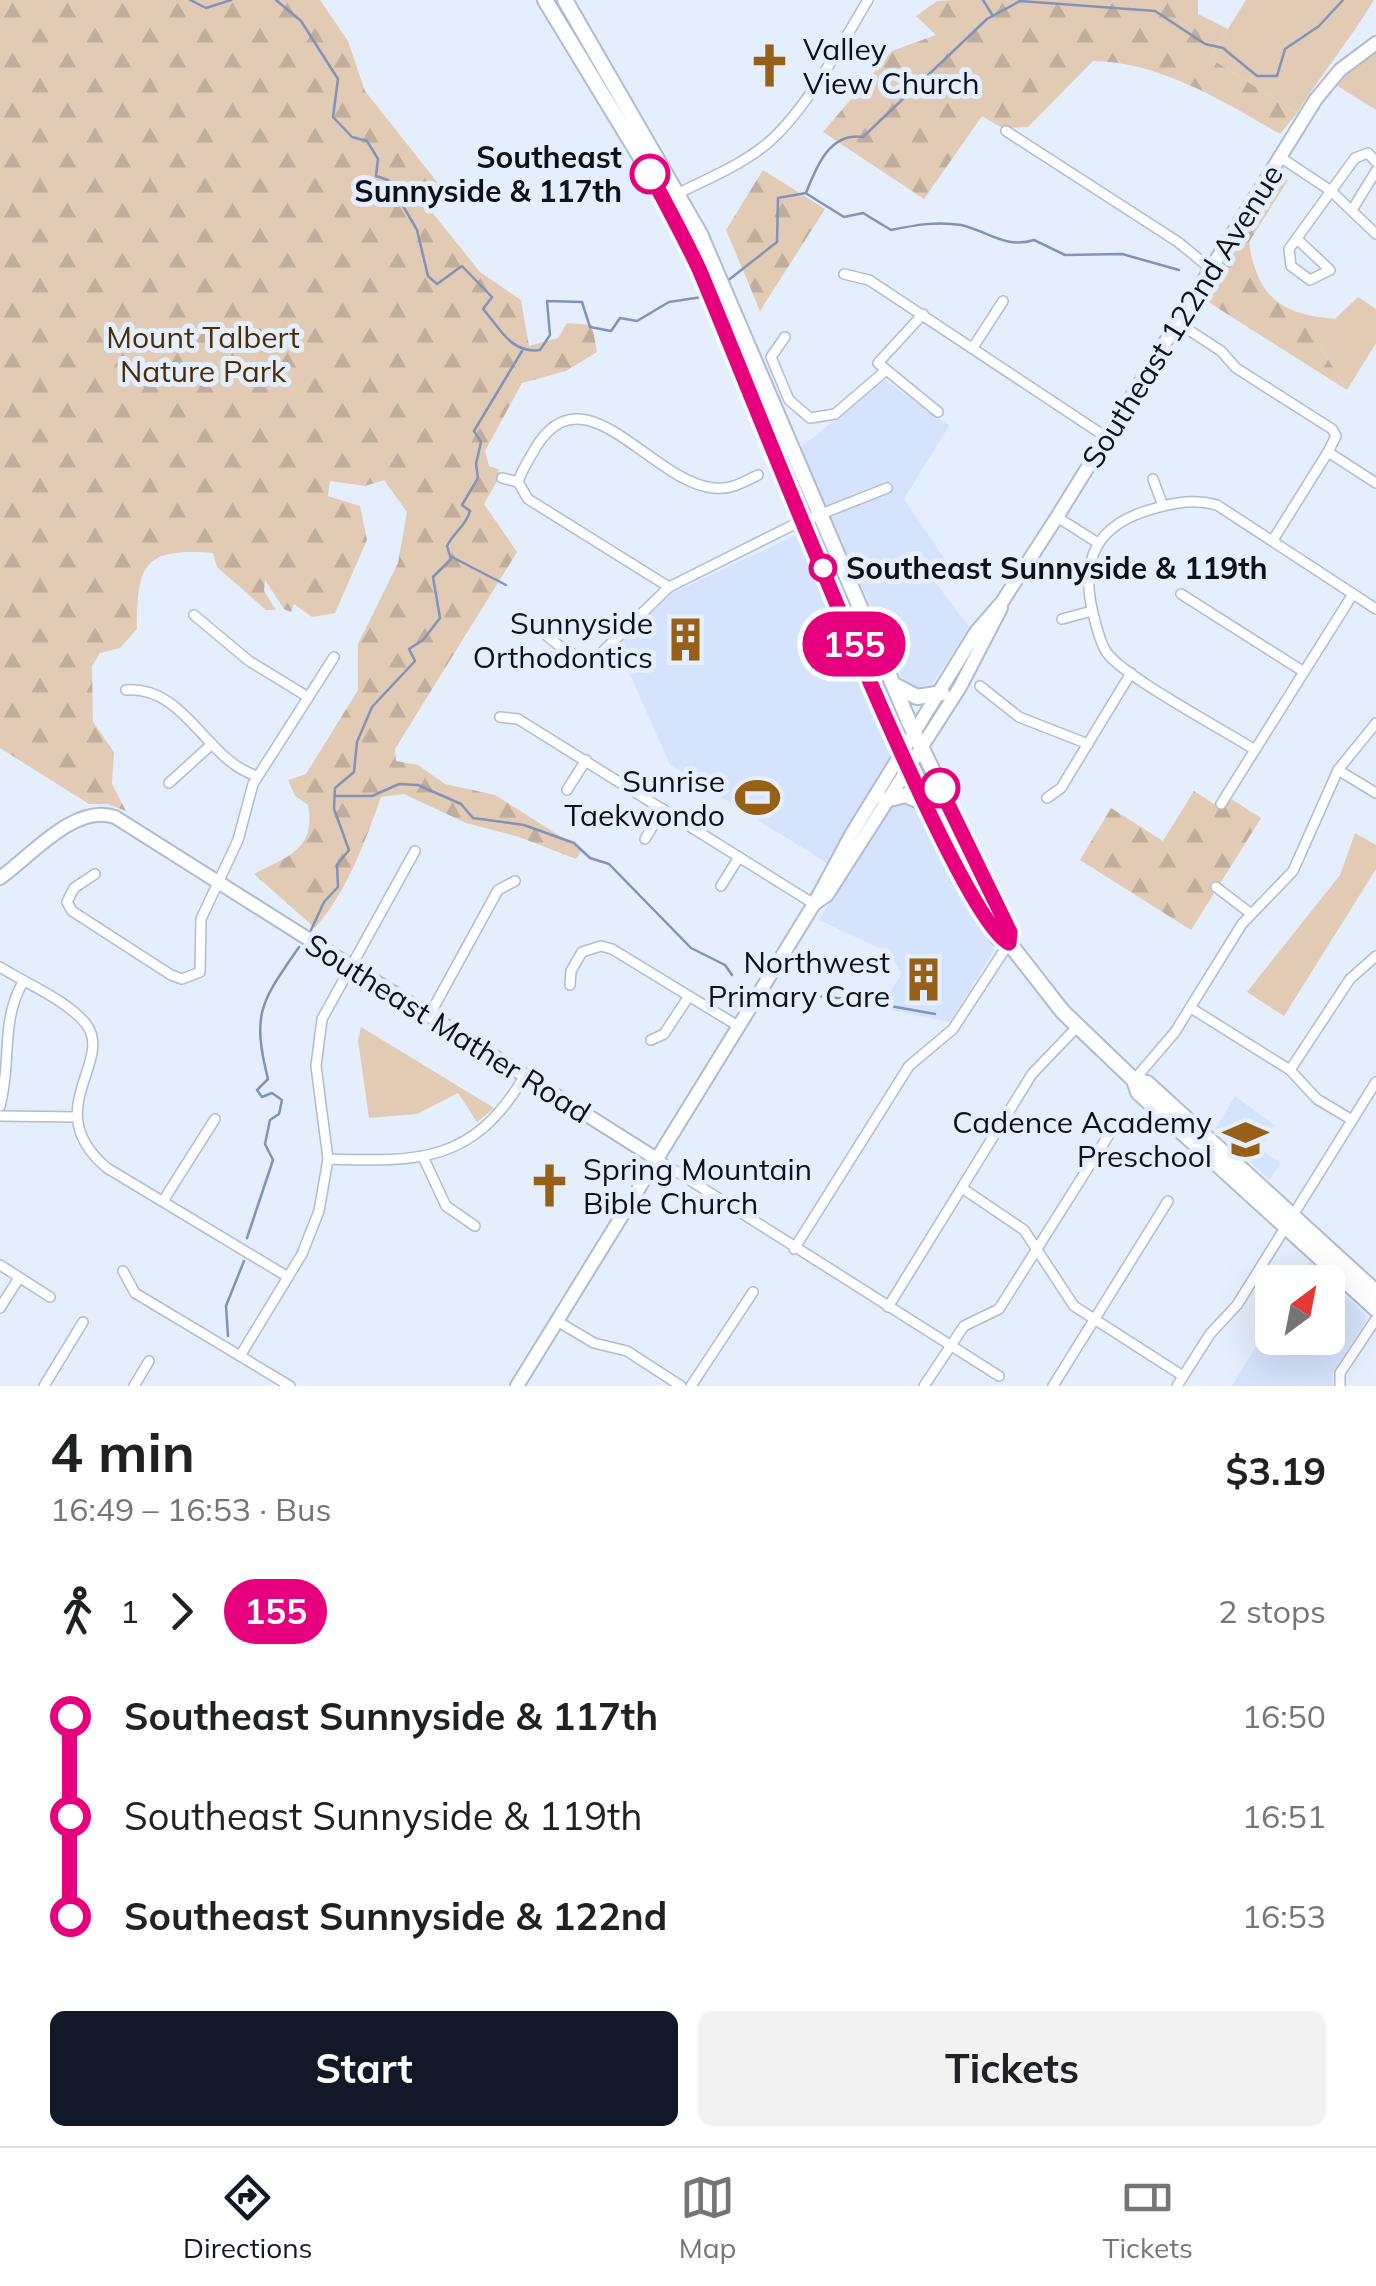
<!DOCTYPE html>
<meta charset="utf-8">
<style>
:root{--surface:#fff;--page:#f2f2f2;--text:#202124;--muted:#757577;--line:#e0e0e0;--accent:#111827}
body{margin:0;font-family:Mulish,sans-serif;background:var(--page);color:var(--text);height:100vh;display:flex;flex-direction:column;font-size:38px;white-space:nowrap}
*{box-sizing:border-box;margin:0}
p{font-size:32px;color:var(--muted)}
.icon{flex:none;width:55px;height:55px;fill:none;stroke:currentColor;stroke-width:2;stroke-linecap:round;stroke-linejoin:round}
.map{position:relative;height:1386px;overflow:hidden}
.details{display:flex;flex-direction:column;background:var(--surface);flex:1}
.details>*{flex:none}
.badge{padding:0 20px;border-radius:32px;font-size:35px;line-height:65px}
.needle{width:65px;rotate:32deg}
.controls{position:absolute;left:1255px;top:1265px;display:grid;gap:20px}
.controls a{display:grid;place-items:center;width:90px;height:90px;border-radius:15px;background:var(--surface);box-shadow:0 10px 40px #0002;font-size:50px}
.map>.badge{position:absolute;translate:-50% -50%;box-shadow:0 0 0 5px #fff}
.legs{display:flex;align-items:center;gap:15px;height:110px;padding:0 50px;font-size:32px}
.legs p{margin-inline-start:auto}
.summary{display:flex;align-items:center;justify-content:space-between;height:170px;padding:0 50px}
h1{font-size:55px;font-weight:700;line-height:75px}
.primary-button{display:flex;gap:20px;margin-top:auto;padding:20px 50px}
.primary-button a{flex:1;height:115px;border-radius:15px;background:var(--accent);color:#fff;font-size:40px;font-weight:700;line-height:115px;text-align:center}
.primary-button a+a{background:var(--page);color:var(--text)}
ul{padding:0 50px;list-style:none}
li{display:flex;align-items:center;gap:35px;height:100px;font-size:38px}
li i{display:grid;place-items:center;width:15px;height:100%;margin:0 12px;background:currentColor}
li i::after{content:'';width:25px;height:25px;margin:-12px;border:8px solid;border-radius:50%;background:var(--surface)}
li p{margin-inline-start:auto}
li:first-child i{background:linear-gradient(#0000 50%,currentColor 0)}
li:last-child i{background:linear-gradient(currentColor 50%,#0000 0)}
.tab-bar{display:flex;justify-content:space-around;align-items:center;height:140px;border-top:2px solid var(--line);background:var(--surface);font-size:28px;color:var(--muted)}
.tab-bar a{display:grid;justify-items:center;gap:5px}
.tab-bar .selected{color:var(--accent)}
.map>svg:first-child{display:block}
.built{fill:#d5e3fc}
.green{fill:#e1cbb5}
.forest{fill:url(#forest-firs)}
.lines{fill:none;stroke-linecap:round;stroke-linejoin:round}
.stream{stroke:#7f94b8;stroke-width:2.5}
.street-casing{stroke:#aebbd2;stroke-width:12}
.secondary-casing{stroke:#aebbd2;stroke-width:16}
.primary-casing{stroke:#aebbd2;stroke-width:18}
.street{stroke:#fff;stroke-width:9}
.secondary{stroke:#fff;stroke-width:12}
.primary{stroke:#fff;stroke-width:14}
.line-1-casing{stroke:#fff;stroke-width:22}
.line-1{stroke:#e6007e;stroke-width:15}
.stop-1-dot{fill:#fff;stroke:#e6007e;stroke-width:5}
.labels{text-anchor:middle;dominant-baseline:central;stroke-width:10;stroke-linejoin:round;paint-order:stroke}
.poi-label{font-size:30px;fill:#0d121a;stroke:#e5eefc;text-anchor:end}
.stop-label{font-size:30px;font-weight:bold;fill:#0d121a;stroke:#e5eefc;text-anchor:end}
.street-label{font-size:30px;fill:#0d121a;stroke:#e5eefc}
.park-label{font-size:30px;fill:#4d2d01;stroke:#e5eefc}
</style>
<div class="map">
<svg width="1376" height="1386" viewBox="0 0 1376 1386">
<defs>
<pattern id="forest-firs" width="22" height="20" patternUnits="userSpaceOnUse" patternTransform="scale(2.5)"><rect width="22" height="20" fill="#e1cbb5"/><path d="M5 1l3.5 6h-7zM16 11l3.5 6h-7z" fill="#c0ad9b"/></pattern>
</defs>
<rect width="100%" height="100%" fill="#e5eefc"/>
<!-- built -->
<g class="built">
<path d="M885,380L949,426L904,499L944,558L931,577L969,627L933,683L916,689L904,681L800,448Z"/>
<path d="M797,535L802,538L891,754L827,863L670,765L617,645L674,592Z"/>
<path d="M906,800L919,809L994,950L950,1022L879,1008L902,974L890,953L819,920L889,807Z"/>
<path d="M1235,1096L1274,1125L1260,1149L1281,1163L1270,1180L1215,1130Z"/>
<path d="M1310,1261L1365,1315L1366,1321L1332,1374L1333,1386H1232L1272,1320V1338H1328V1282H1296Z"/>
</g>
<!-- green -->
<g class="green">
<path d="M1246,0H1374C1350,40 1319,77 1297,113L1210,58Z"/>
<path d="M1376,48V110L1336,85Z"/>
<path d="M1358,297L1376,309V343L1347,390L1315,338Z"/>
<path d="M1355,833L1376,845V869L1284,1016L1247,992L1340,875Z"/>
<path d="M361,1027L494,1108L477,1122L458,1093L417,1114L369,1118L358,1040Z"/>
</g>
<!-- forest -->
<g class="forest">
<path d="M0,0H320L348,41L365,91L445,192L428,207L480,272L521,300L529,346L558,338L567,323L592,325L597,352L566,371L522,383L485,451L489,466L498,469L500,476L484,504L517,552L395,749L396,761L418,765L445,784L495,795L582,850L576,859L519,837L466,823L404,794L381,797C364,844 348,890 315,928L254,874C288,856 316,850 308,805L295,796L288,780L306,774L358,690V644L398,563L407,512L384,480L365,486L330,481L328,496L360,506L367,540L335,613L312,617L294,604L291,612L284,609L265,580L264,591L276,610H266L217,567L213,553C145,548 137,563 137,629L120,648L100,653L92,666L93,722L114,752L112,784L126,811L108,804H89L0,748Z"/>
<path d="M954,0H1198V14L1228,29L1210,58L1297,113L1280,134C1225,102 1158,61 1093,61L1028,127L1002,128L982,116L924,199L823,132L892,51L936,35L916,16L937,1Z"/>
<path d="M763,170L825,209L760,311L726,230Z"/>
<path d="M1279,177L1288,180L1249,242C1257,299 1283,315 1337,319L1315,338L1347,390L1202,298Z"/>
<path d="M1194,791L1214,804L1222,793L1261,818L1191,930L1080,860L1111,808L1163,841Z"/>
</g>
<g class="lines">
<!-- stream -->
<g class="stream">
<path d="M190,0L206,8L231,0"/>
<path d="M276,0L301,21L338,79L333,117L352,137L367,141L378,159L376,176L388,180L417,230L428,276L437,284L462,266L492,297L483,309C500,328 511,354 540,350L550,335L547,301L582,302L590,327L611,331L620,318L637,321L669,302L702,297"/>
<path d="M983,0L993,16"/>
<path d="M807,194L844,217L863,213L891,230C915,225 938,221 961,225C988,231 1005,249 1034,240L1065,255L1122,254L1179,270"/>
<path d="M726,282L777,242L778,198L806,193C816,168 829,132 863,137L987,19L1020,1L1155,11L1205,44L1223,48L1257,76H1277L1285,49L1319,26L1343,0"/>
<path d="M452,557L506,585"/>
<path d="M335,796H372L399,784L418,785L461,804L473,818L524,825L574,843L590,858L609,864L691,948L725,965L732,975"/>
<path d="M311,930L324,902L338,887L337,865L349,850L334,809L335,788L354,772L357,742L372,707L415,661L409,649L423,640L440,618L433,577L451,559L447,546C454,532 466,526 470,511L462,505L478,478L476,464L481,442L474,431L522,351"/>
<path d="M777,992L857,1000"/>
<path d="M879,1004L935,1014"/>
<path d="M247,1238L273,1160L265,1144L270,1120L279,1114L282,1100L272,1093L262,1097L257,1090L268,1079C251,1012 262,1001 299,947"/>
<path d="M228,1336L226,1306L244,1261"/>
</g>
<defs>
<g id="street">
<path d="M1006,131L1178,242L1211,269"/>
<path d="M1280,157L1331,191L1376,234"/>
<path d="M675,195C704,180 738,167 764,146C803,116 842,43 868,0"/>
<path d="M1352,210L1376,171"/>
<path d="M1297,239L1330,270L1310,280L1291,266L1289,249L1355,158L1368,153L1376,162"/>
<path d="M844,274L869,280L1106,437"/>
<path d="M923,314L878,363L938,412"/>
<path d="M1178,323L1221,351L1236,368L1332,429L1336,436L1328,452L1376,483"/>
<path d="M785,337L771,357L789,400L810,418L835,414L884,372"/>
<path d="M974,346L1003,301"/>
<path d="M502,478L518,482"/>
<path d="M1153,479L1163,506"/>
<path d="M518,482C522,469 530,458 536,447C585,367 652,483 714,488C731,490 744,482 758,475"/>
<path d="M518,482L528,499L669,587"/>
<path d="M1057,517L1098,543"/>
<path d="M1273,540L1328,452"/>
<path d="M1181,594L1304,672"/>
<path d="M194,615L249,661L308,697"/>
<path d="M1062,619L1092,611"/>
<path d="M537,622C545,639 574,659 594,660L669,587L791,526L887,488"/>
<path d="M980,686L1019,717L1088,744"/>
<path d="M126,690C186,686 205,760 257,776"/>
<path d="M500,717L518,719L814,904"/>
<path d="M1255,750C1224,730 1126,678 1107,653C1100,643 1097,629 1094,617C1078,558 1098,523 1156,508C1177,502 1195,499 1217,505L1376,609"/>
<path d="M1338,770L1376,793"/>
<path d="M169,783L212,744"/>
<path d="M567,790L586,760"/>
<path d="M1047,798L1061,788L1131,673"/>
<path d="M1221,804L1353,594"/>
<path d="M645,839L663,809"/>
<path d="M95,874L74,888L67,902L72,911L171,975L182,979L200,972L201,919L238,840L253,784L334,657"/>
<path d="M721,886L739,857"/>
<path d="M1216,887L1250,913"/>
<path d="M0,967C25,983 67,1000 86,1024C115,1062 38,1110 107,1168L288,1277"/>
<path d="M570,985L571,971L582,952L601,946L612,949L738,1026"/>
<path d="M1191,1008L1290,1070L1317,1099L1352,1120"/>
<path d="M429,1016L498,890L515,881"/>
<path d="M651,1040L664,1034L689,996"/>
<path d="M1290,1070L1350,979L1376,956"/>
<path d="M1134,1080L1175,1032L1242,924L1293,871L1338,770L1376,723"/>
<path d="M0,1106C12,1062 0,1022 23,982"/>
<path d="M0,1116L76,1117"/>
<path d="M655,1158L999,1376"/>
<path d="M328,1159C419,1162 473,1163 524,1077"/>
<path d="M424,1159L446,1206L475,1226"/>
<path d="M962,1188L1024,1230L1074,1306L1183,1376"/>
<path d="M163,1201L215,1119"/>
<path d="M794,1249L909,1066L953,1029L1009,943"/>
<path d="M0,1265L50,1297"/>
<path d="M123,1271L135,1293L290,1386"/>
<path d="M888,1307L1032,1074L1077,1027"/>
<path d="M0,1308L19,1278"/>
<path d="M557,1321L594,1343L627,1351L681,1386"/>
<path d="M240,1356L302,1254L319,1211L328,1159L316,1066L322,1019L415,851"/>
<path d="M44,1386L83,1322"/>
<path d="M134,1386L149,1361"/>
<path d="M691,1386L753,1292"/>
<path d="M924,1386L964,1326L999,1309L1110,1133"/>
<path d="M1053,1386L1168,1201"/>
<path d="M1177,1386L1210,1334L1237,1305L1376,1082"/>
<path d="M1340,1386V1373L1376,1319"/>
</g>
<g id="secondary">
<path d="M0,878C31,856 75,803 115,817L655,1158"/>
<path d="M814,904L827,895L960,687L1001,608"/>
<path d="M517,1386L814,904L851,835L976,632L1002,602L1057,517L1316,99L1340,70L1376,43"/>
</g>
<g id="primary">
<path d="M545,0L644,163L697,266L852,637L969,893L998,938L1009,943L1063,1012L1134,1080L1138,1092L1376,1309"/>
<path d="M565,0L700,234L910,724L1011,932L1009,943"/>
<path d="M896,686L917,697L942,693"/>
<path d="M885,800L906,795L926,804"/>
<path d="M1134,1080L1147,1083L1376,1292"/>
</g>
</defs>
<!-- street casing -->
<use href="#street" class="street-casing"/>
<!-- secondary casing -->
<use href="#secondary" class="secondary-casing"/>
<!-- primary casing -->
<use href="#primary" class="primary-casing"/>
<!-- street -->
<use href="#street" class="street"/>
<!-- secondary -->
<use href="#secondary" class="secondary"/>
<!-- primary -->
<use href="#primary" class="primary"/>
</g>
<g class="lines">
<defs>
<path id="line-1" d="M650,174C667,206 684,237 699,269C739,361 954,920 1009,943L1010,932L940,788"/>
</defs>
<!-- line-1 casing -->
<use href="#line-1" class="line-1-casing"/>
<!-- line-1 -->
<use href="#line-1" class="line-1"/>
</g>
<!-- icons -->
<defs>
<symbol id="church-bare" viewBox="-9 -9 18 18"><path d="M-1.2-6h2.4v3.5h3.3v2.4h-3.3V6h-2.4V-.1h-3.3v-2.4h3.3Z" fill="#966017" stroke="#e5eefc" stroke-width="2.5" paint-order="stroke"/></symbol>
<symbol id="building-bare" viewBox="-9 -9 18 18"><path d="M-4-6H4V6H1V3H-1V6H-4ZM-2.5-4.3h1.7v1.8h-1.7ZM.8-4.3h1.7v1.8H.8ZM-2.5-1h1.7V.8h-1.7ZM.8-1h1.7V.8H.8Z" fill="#966017" stroke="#e5eefc" stroke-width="2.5" paint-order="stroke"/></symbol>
<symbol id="stadium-bare" viewBox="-9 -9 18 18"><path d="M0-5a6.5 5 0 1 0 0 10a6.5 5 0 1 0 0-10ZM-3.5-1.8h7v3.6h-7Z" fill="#966017" stroke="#e5eefc" stroke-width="2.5" paint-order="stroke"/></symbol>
<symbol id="school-bare" viewBox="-9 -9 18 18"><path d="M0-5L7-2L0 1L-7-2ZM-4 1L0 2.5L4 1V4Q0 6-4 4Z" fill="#966017" stroke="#e5eefc" stroke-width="2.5" paint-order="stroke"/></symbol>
</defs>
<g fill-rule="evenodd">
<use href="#church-bare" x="738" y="34" width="63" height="63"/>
<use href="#building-bare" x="654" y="608" width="63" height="63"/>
<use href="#stadium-bare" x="726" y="766" width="63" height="63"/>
<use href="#building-bare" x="892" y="948" width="63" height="63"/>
<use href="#school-bare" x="1214" y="1108" width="63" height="63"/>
<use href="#church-bare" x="518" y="1154" width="63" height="63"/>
</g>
<!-- markers -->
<g class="stop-1-dot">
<circle cx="650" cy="174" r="18"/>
<circle cx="823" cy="568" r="12"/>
<circle cx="940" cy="788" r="18"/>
</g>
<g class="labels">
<!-- poi labels -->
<g class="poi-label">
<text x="803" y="49" text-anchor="start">Valley<tspan x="803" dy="34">View Church</tspan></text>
<text x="653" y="623">Sunnyside<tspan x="653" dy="34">Orthodontics</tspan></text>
<text x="725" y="781">Sunrise<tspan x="725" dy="34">Taekwondo</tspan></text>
<text x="890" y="962">Northwest<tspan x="890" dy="34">Primary Care</tspan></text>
<text x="1212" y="1122">Cadence Academy<tspan x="1212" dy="34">Preschool</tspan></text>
<text x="583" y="1169" text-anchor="start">Spring Mountain<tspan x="583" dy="34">Bible Church</tspan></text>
</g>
<!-- stop labels -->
<g class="stop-label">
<text x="622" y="157">Southeast<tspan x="622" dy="34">Sunnyside &amp; 117th</tspan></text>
<text x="846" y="568" text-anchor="start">Southeast Sunnyside &amp; 119th</text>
</g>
<!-- street labels -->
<g class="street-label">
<text transform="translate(1182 316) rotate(-58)">Southeast 122nd Avenue</text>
<text transform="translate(448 1028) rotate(32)">Southeast Mather Road</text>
</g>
<!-- park labels -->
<g class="park-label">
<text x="203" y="337">Mount Talbert<tspan x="203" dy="34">Nature Park</tspan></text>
</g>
</g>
</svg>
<div class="controls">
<a><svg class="needle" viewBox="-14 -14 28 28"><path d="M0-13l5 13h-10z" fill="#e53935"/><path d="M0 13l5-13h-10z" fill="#757577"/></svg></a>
</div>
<b class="badge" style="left:854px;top:644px;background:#e6007e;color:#fff">155</b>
</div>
<section class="details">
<div class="summary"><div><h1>4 min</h1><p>16:49 – 16:53 · Bus</p></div><b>$3.19</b></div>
<div class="legs"><svg class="icon" aria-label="walk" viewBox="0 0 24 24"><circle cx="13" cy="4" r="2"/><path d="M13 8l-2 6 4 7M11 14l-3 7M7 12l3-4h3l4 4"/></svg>1<svg class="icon" aria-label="forward" viewBox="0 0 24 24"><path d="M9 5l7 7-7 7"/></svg><b class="badge" style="background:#e6007e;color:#fff">155</b><p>2 stops</p></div>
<ul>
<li><i style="color:#e6007e"></i><b>Southeast Sunnyside &amp; 117th</b><p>16:50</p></li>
<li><i style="color:#e6007e"></i><span>Southeast Sunnyside &amp; 119th</span><p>16:51</p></li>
<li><i style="color:#e6007e"></i><b>Southeast Sunnyside &amp; 122nd</b><p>16:53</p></li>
</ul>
<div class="primary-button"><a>Start</a><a>Tickets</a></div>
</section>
<nav class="tab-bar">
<a class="selected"><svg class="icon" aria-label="directions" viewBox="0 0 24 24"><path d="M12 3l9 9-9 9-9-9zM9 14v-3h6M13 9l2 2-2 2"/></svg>Directions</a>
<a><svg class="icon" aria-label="map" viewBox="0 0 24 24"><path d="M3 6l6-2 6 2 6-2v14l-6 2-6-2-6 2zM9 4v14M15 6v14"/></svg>Map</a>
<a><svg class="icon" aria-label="tickets" viewBox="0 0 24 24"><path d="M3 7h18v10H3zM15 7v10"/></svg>Tickets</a>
</nav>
